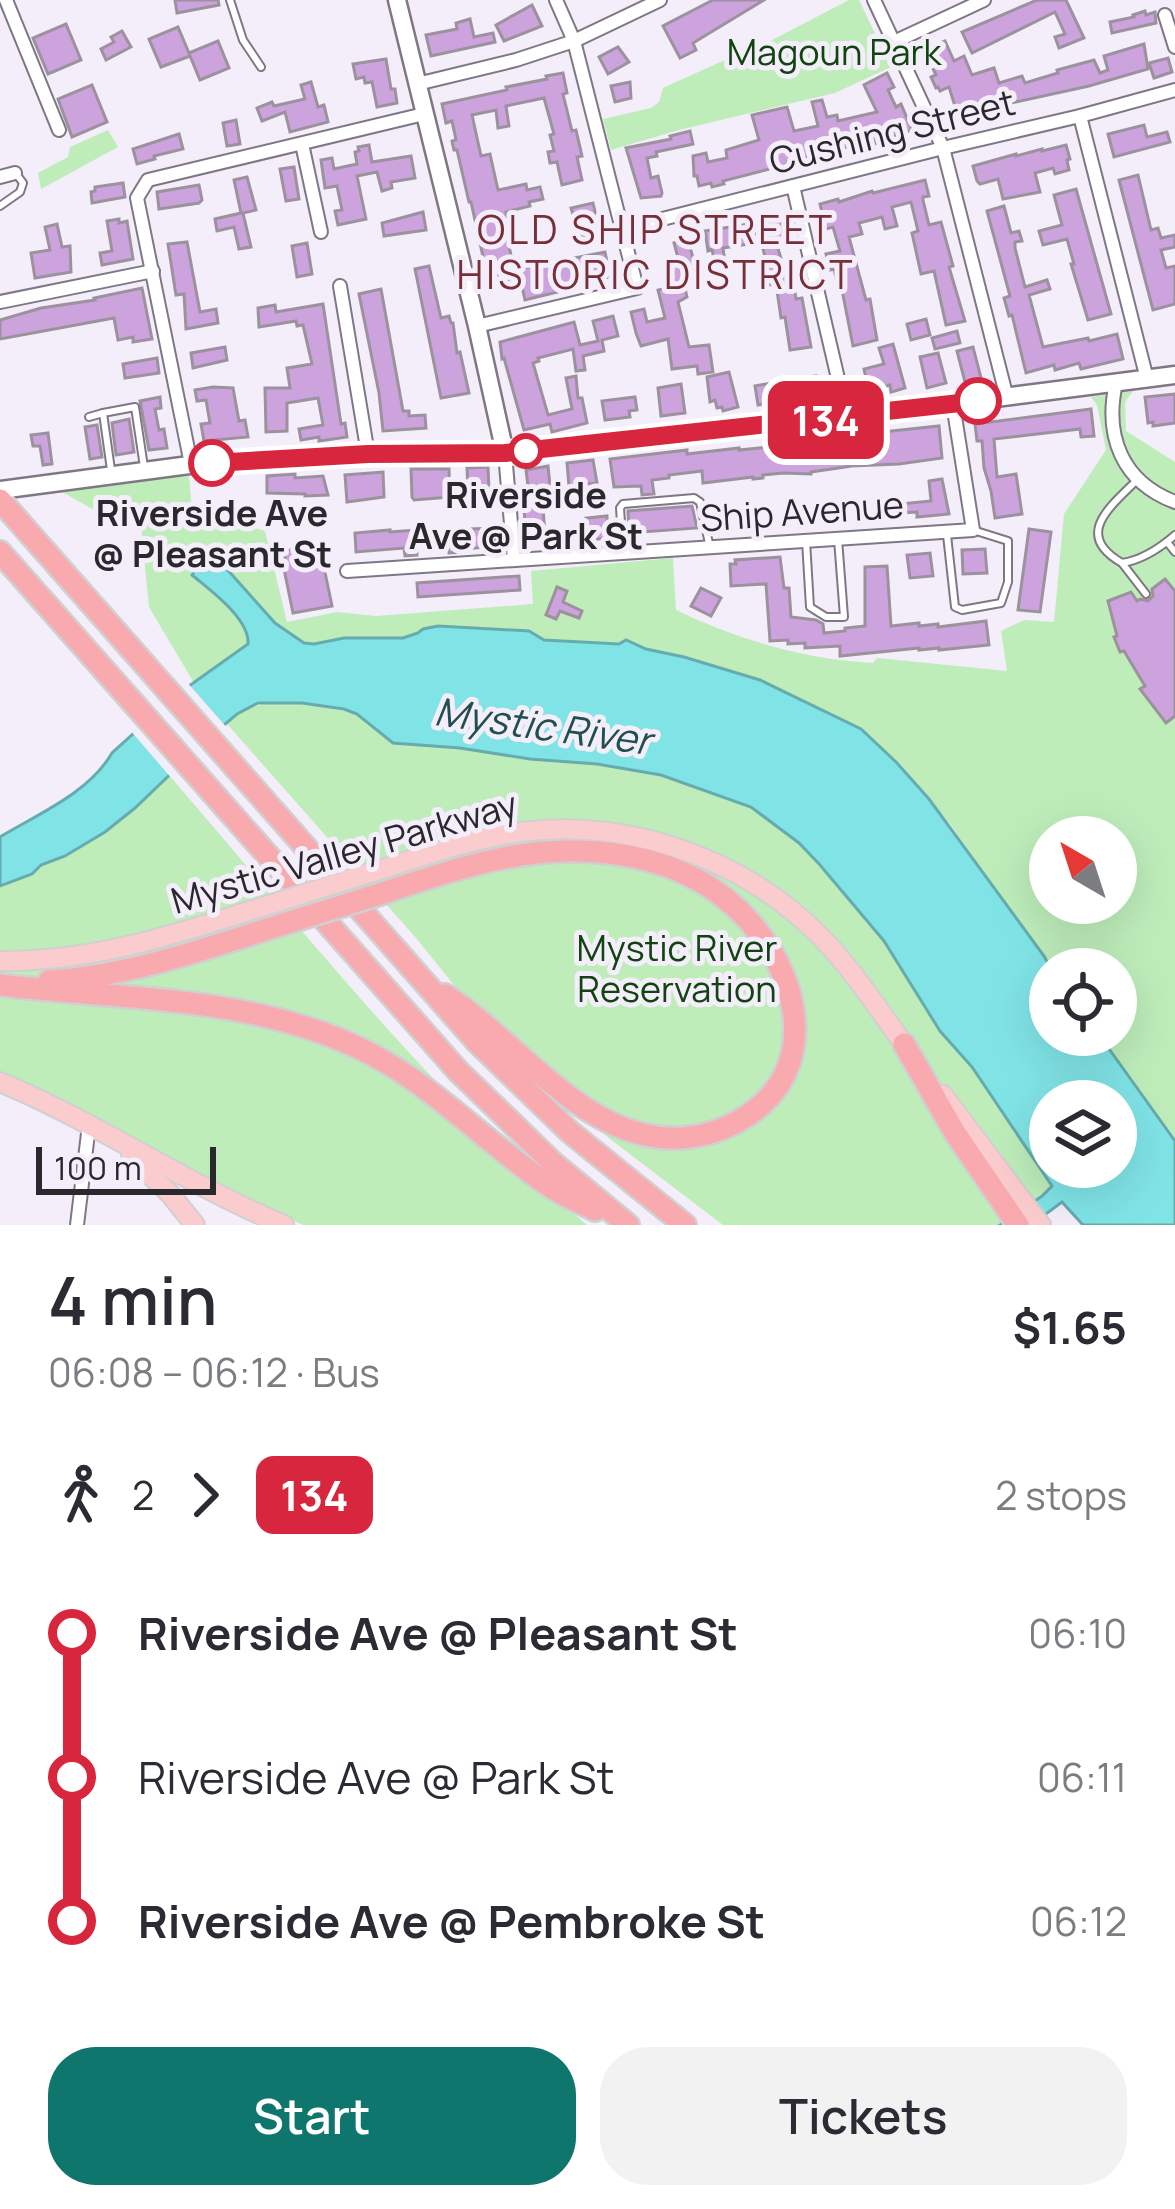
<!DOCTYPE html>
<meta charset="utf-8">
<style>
:root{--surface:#fff;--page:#f2f2f3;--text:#2b2b33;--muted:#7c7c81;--accent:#0f766e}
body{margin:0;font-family:Manrope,sans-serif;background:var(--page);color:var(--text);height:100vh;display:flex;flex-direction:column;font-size:45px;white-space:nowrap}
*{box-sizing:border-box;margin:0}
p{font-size:39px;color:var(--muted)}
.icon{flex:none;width:66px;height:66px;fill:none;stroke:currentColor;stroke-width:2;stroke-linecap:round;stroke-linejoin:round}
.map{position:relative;height:1225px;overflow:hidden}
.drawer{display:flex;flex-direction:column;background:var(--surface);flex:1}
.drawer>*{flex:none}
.badge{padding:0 24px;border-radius:18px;font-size:42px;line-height:78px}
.needle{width:78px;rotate:321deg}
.tools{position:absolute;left:1029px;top:816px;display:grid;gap:24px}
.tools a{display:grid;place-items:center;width:108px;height:108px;border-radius:50%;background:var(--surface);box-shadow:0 12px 48px #0002;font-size:60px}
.scale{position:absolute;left:36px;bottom:30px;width:180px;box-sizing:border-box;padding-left:12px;border:6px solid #2b282d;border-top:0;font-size:33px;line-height:42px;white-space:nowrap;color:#2b282d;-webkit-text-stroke:9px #f4edfa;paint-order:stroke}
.map>.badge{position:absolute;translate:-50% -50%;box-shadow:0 0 0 6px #fff}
.legs{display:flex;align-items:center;gap:18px;height:132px;padding:0 48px;font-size:39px}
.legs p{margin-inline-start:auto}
.headline{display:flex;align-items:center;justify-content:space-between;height:204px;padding:0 48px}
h1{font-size:66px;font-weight:600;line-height:90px}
.cta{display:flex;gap:24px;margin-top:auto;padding:24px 48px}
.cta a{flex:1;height:138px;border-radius:48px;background:var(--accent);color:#fff;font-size:48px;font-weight:600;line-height:138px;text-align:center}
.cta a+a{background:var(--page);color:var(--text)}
ul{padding:0 48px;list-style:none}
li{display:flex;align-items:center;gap:42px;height:144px;font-size:45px}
li i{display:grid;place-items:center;width:18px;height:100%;margin:0 15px;background:currentColor}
li i::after{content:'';width:30px;height:30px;margin:-15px;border:9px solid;border-radius:50%;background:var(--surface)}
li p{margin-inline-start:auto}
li:first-child i{background:linear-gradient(#0000 50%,currentColor 0)}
li:last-child i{background:linear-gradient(currentColor 50%,#0000 0)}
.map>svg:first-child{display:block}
.green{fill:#beedba;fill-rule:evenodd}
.water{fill:#80e4e7;stroke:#66acaf;stroke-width:3;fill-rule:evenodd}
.pier{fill:#f4edfa}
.building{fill:#cda3dd;stroke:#9b929e;stroke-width:3}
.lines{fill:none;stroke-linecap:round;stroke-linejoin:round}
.lane-casing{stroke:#7f7884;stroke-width:10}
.street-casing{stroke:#7f7884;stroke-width:16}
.secondary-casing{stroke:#7f7884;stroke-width:21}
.primary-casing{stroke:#d0d0d1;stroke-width:22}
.highway-casing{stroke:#d0d0d1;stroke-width:26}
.lane{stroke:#fff;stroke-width:6}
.street{stroke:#fff;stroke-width:12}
.secondary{stroke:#fff;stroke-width:16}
.primary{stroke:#fbccce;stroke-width:18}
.highway{stroke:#f8aaae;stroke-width:21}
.primary-bridge-casing{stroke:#d0d0d1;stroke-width:22;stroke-linecap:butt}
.highway-bridge-casing{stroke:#d0d0d1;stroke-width:26;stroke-linecap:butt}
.primary-bridge{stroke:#fbccce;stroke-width:18}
.highway-bridge{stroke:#f8aaae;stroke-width:21}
.line-1-casing{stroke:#fff;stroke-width:27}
.line-1{stroke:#d7263d;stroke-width:18}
.stop-1-dot{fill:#fff;stroke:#d7263d;stroke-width:6}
.labels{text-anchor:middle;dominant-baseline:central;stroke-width:10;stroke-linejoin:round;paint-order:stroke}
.park-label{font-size:36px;fill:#11440f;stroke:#f4edfa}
.street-label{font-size:36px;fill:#2b282d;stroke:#f4edfa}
.stop-label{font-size:36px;font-weight:bold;fill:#2b282d;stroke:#f4edfa}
.neighbourhood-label{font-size:39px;letter-spacing:3px;fill:#77303a;stroke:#f4edfa}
.water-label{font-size:39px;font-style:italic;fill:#214f50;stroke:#f4edfa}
</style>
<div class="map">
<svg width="1175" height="1225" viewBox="0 0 1175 1225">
<rect width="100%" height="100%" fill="#f4edfa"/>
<!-- green -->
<g class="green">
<path d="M849,0H859L891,67L835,93L679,130L611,150L603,119L651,108L659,102L663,88L727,59L730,62Z"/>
<path d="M108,130L118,147L41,189L38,173L68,157L70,147Z"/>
<path d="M1133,391L1125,402L1126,431L1175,462V1141L1099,1035H1116V969H1051L950,824L896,762L861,729L819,707L737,673L646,649L632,642L588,644L544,640L529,631L456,628L421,632L403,638H344L313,645L304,643L275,623L225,567L193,575C207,587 265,630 244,649C239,654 232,655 226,659C215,666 204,675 194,683L149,607L140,516L110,519L57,489L189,476L193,523L241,520L242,524L265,531L287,622L337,612L376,616L533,604L531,571L673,558L676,610C739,640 803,659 873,663L877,658L1007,671L1001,631L1024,620L1054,622L1064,514L1106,450L1097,405L1091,397ZM1050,837H1116V903H1050Z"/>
<path d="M284,702L344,709L357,714L407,745L460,748L529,759L564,760L635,770L661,775L751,807L799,843L859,909L884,941L941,1031L972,1067L1052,1186L1000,1225H723L610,1139L508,1052L416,938L227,724C244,707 260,703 284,702Z"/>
<path d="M169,775C303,930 430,1093 587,1225H303L219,1187L0,1073V886L32,874L41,865L65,856L105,832Z"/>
</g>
<!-- water -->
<path class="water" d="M206,556L225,567L275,623L304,643L314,644L344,638H403L418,633L423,629L438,626L529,631L544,640L619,644L626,640L646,649L684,657L760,680L861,729L896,762L929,799L1044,956L1051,969L1050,1035H1099L1175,1141V1225H1083L1062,1202L1031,1225H1000L1042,1196L1052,1186L972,1067L940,1031L884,941L820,865L799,843L751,807L661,775L597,764L530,759L460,748L393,743L357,714L344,709L302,703H258L237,714L205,741L135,808L105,832L65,856L41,865L32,874L0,886V837C38,814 89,793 112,753L175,696L248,644C250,619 211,591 192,575ZM1050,1101H1116V1167H1050Z"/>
<!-- pier -->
<path class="pier" d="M186,681L229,730L173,780L130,730Z"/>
<!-- building -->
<g class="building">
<path d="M175,0H218L219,5L177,13Z"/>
<path d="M713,0H764L693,43L696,50L680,58L663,26Z"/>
<path d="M1037,0H1066L1084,38L1059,48L1055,37L1065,34L1055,12L972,53L962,32Z"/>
<path d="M532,5L542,26L504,41L496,25Z"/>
<path d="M1145,11L1146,15L1155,12L1156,23L1112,33L1110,22L1134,17L1133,15Z"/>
<path d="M470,19L474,37L493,33L495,42L431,56L426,35L457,29L456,23Z"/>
<path d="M66,24L81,60L48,74L33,38Z"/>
<path d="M178,27L189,53L218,41L229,68L200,80L190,56L161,67L149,39Z"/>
<path d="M122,31L131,47L106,60L101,49L114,42L111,37Z"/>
<path d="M945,41L954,61L964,56L972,75L994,68L999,83L1022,76L1025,83L1058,73L1057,70L1094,60L1100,73L1108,70L1104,56L1144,44L1148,69L1089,86L1011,103L959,119L949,87L940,91L938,87L936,88L931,77L936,75L924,50Z"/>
<path d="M618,47L629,62L608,74L599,57Z"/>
<path d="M1168,58L1172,72L1154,78L1149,63Z"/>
<path d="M386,59L391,89H395L397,103L377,107L372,82L365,83L364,77L356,79L353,64Z"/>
<path d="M563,73L567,93L563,94L572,131L576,130L582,156L577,157L582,180L562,185L557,162L550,163L548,152L554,151L550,135L554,134L544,98L506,106L509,126L498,128L496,110L472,115L481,156L490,154L498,190L526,184L527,190L540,187L543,199L529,202L530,206L506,212L508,222L504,223L516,278L489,284L471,202H469L457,150H454L452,141L456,140L452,121L446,123L442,104L507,90L506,87L547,79L546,76Z"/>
<path d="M887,73L894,87L888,90L896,107L901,104L912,130L875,144L874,141L788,161L789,164L723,181L724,184L712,187L711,183L699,186L697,176H694L693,156L706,153L708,162L727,158L726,150L759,140L752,115L787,107L794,131L818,126L812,102L822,100L827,117L837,115L838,121L877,112L864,85Z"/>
<path d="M311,82L318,107L324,105L328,122L290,132L285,112L262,121L257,108L272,102L274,106L305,99L301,85Z"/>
<path d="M630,82L631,98L615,102L611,86Z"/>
<path d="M92,85L107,122L72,137L58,99Z"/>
<path d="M236,120L240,144L227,146L223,123Z"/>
<path d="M1144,125L1147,137L1167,132L1170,142L1114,157L1108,134Z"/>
<path d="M690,131L693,144L656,152L657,156L647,158L651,178L658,176L662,193L661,196L641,198L626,148L671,139L670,136Z"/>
<path d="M179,134L183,149L154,156L155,159L137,164L133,149Z"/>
<path d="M369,145L372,162L411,156L415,178L391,182L392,188L382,191L377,172L357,176L366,219L338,225L335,211L342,210L337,186L325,188L321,160L332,158L334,169L357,164L355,152L359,151L358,147Z"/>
<path d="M1066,145L1070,159L1067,160L1069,170L1055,174L1053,168L1035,173L1040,192L1003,199L998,179L980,184L977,181L973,166L1016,154V156L1042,149V151Z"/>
<path d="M294,167L299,199L286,201L280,169Z"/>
<path d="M1138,175L1151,230L1158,228L1161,238L1175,235V247L1161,250L1166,268L1175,266V304L1153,310L1119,180Z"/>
<path d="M247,177L256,210L243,213L251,247L239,249L234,227L217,231L215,219L241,213L234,180Z"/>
<path d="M925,180L929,196L923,197V200L929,225L941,222L953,266L949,267L965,321L946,325L934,271L921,274L912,233L918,231L911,202L892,207L897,226L885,229L882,217L859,223L862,234L849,237L866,300L870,299L877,340L853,346L842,290L839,291L834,269L830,270L826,254L840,251L833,227L826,229L820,204L838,199L839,202L872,191L873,193Z"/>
<path d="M123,183L125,197L92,203L91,192L95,191V187Z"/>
<path d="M199,185L202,200L199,203L159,209L157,192Z"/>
<path d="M1076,189L1111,314L1088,320L1071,264H1074L1067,239L1043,245L1039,231L1062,225L1054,195Z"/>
<path d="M593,203L600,233L580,237L571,208Z"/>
<path d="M1004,206L1011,233L1019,231L1022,241L1015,242V248L1025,287L1047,280L1050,289L1029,295L1043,347L1088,338L1089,341L1117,334L1123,359L1081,369L1079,363L1055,370L1054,365L1026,373L1012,315L1009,316L1004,298L1010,296L987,211Z"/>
<path d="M423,212L426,230L384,236L382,223Z"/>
<path d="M780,214L786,243L777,245L784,269L791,268L796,299L802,298L811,347L790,350L785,317L781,318L776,284L769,285L767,272L769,271L761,242L723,248L725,263L715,264L712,249L708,251L705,231L767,221L766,217Z"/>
<path d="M119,219V223L127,221L133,259L102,265L100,253L112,251L107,221Z"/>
<path d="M57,224L62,247L70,246L71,272L35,278L31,253L50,250L45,227Z"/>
<path d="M688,240L695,265L681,269L674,243Z"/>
<path d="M187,242L200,312L216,309L218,323L186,329L184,294L176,295L168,244Z"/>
<path d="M307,243L312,274L297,277L292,246Z"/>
<path d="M605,252L610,277L584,281L561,288L562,291L525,300L518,269Z"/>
<path d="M679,262L687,297L678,302L689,347L709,345L713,372L698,374L697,366L672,369L668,339L641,346L636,333L631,312L644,309L647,322L665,318L658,290L671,287L666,265Z"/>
<path d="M429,266L441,318L449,316L451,323H453L457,353L460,352L469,393L441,398L415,269Z"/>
<path d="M142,288L152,339L133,342V337L118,340L114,318L0,339V320L41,308L95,300L94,298Z"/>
<path d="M381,289L403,411H409V416L425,415L426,428L383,431L379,393L359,294Z"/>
<path d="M323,304L341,424L345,423L347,437L319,441V437L301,440L299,429L323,425L318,398L287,403V431L266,432L265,388H290L287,368L312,364L303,325L297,326L296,321L259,327L258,308L275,305L276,312Z"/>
<path d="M613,316L618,336L602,340L604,351L583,356L585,370L576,371L573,349L538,358L539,361L533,363L548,415L572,409L566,378L576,376L578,398H582L587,423L552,432L550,424L524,430L504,358L502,359L500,342L574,322L580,345L598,341L593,321Z"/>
<path d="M926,319L930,335L911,340L907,324Z"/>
<path d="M957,331L960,343L935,349L932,338Z"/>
<path d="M893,344L905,388L891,392L890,385L869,391L864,369L884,364L879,348Z"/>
<path d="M225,347L227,360L193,368L191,353Z"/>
<path d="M973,347L981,378L965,382L957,351Z"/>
<path d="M938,353L946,383L927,388L920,357Z"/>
<path d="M157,358L159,373L125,378L123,364Z"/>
<path d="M729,372L738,407L723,411L722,407L717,408L715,400L710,402L707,377Z"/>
<path d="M816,376L822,398L795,402L792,385L797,384L796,379Z"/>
<path d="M771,383L774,402L758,405L755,386Z"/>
<path d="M681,384L685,413L661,416L658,388Z"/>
<path d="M213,387L233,388L239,421L245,420L248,437L204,441L201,424L210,423L206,400L197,401L195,390Z"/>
<path d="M1175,394V423L1153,426V422L1148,423L1145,397Z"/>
<path d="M160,397L161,408L155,409L159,430L164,429L167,448L149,450L140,401Z"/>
<path d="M635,397L637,410L629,411L630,417L605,420L602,401Z"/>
<path d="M1091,409L1094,436L1081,437L1080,429L994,439L997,477L1016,474L1022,514L995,518L991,491L984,468L982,441H977L975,424Z"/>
<path d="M129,419L134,452L116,455L112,423Z"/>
<path d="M97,425L102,457L90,459L85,427Z"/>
<path d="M939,426L942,458L899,464L852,466L811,472V474L783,473L763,475V478L753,479V477L703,483L702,471L669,475V478L652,480L654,494L642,495L641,486L614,487L610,459L687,450V454L739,448V450L769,447V444Z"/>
<path d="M48,433L52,464L43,465L40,446H33L31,435Z"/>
<path d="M593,460L597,483L569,486L567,463Z"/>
<path d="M548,466L550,485L528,486L526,470Z"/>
<path d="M488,467L489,489L468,490L467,468Z"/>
<path d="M411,469H449L450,497L414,500L412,497Z"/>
<path d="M383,472L384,497L347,502L345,475Z"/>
<path d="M295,474V478L323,476L328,495L305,496V494L267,493V476Z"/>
<path d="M942,479L949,514L917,517V512L901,513L900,504L931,501L929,481Z"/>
<path d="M543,506L545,538L526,539L524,508Z"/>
<path d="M692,506L697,528L629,533L628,511Z"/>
<path d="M607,516L608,538L588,540L586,518Z"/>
<path d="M494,528L496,546L465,549V552L449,553L445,530Z"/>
<path d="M1029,529L1051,532L1040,612L1018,610Z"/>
<path d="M390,530V532L416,530L417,555L405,556L404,548L356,552L355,533Z"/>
<path d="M304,547L318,554L319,559L322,558L332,606L293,613L283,564H286L284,551Z"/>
<path d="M985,549L987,573L963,574L962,550Z"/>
<path d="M930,553L933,576L910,578L907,555Z"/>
<path d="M780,557L784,588H789L791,617L816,620L823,624L824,633L845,631V628L865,626V567L887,566L891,626L919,623V626L938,624V627L986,621L989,645L939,650V648L919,650V648L840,656V646L805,648V643L788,644V640L770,641L766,584L731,586L730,564H736L735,560Z"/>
<path d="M519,576L520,590L418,597L417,583Z"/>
<path d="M1165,579L1175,591V716L1166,723L1140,689L1145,686L1124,651L1120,652L1114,637L1117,636L1108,601L1131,592L1137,601L1140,599L1148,601L1153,596L1152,589Z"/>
<path d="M557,587L567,591L563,602L582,611L579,618L560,611L556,619L546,615Z"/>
<path d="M701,588L721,598L711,616L691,606Z"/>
</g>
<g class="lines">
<defs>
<g id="lane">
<path d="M230,0L243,40L261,67"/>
<path d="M0,206L20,192L23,183L17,175"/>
<path d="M103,413L135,407L144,467"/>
<path d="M89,417L103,413L111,470"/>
<path d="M1137,480C1110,507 1073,535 1122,563C1142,560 1160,548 1175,535"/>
<path d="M947,535L955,607L962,610L1001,603L1008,582V541L973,530"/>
<path d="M806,541L810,607L826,617H844L838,539"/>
<path d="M1167,542L1175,552"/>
<path d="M623,553L620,508L623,504L694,498L700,502L710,548"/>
<path d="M1122,563L1146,594"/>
</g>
<g id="street">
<path d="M6,0L59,130"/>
<path d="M874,0L943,148L1007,398"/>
<path d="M1165,15L1175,47"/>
<path d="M894,42L984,0"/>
<path d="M417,84L516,60L574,41L660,0"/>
<path d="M1080,116L1147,379"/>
<path d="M302,144L321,232"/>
<path d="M0,177L15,173"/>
<path d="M793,186L847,417"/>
<path d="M623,229L943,148L1080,116L1175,90"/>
<path d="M340,286L368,454"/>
<path d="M0,302L153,271"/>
<path d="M477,326L637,288L574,41L556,0"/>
<path d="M1116,383C1104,436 1122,482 1175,502"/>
<path d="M505,453L514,559"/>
<path d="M191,464L137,198L148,180L424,114"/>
<path d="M347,571L973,530L953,404"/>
<path d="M77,1225L89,1125"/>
</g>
<g id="secondary">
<path d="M397,0L477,326L505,453"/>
<path d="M0,490L197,464L368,454L516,452L847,417L1175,375"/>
</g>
<g id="primary">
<path d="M366,874C413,860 460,842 508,834C621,815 741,856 821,937C855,972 882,1015 911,1054"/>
<path d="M0,961C99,962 184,931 278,902"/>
<path d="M0,1082C98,1123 186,1184 284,1225"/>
<path d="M943,1095L1041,1225"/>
<path d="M131,1157L170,1194L195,1225"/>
</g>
<g id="highway">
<path d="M0,500L477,1042L570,1132L685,1225"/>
<path d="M0,552L458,1071L553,1163L628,1225"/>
<path d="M380,894C441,874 502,852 567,851C621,850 678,862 722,896C796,952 834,1071 735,1123C708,1137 676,1142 646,1135C568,1118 511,1037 445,995"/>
<path d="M49,981C133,976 213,946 293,921"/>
<path d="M0,985C123,1000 256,995 369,1053C437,1088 490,1147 554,1189C567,1197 581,1203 595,1210"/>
<path d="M904,1044L955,1133L1018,1225"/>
</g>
</defs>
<!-- lane casing -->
<use href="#lane" class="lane-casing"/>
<!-- street casing -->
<use href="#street" class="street-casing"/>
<!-- secondary casing -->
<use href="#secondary" class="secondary-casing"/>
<!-- primary casing -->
<use href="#primary" class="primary-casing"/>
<!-- highway casing -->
<use href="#highway" class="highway-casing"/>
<!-- lane -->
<use href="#lane" class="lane"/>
<!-- street -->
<use href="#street" class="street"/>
<!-- secondary -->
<use href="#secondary" class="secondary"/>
<!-- primary -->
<use href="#primary" class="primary"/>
<!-- highway -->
<use href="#highway" class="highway"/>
<defs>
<path id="primary-bridge" d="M278,902L366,874"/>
<path id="highway-bridge" d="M293,921L380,894"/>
</defs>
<!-- primary-bridge casing -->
<use href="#primary-bridge" class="primary-bridge-casing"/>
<!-- highway-bridge casing -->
<use href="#highway-bridge" class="highway-bridge-casing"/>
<!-- primary-bridge -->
<use href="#primary-bridge" class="primary-bridge"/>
<!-- highway-bridge -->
<use href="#highway-bridge" class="highway-bridge"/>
</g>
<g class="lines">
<defs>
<path id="line-1" d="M212,463L368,454L505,453L978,401"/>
</defs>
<!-- line-1 casing -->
<use href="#line-1" class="line-1-casing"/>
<!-- line-1 -->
<use href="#line-1" class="line-1"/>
</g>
<!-- markers -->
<g class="stop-1-dot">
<circle cx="978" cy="401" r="21"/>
<circle cx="526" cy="451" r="15"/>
<circle cx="212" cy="463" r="21"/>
</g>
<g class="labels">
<!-- park labels -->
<g class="park-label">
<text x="834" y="51">Magoun Park</text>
<text x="677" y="947">Mystic River<tspan x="677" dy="41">Reservation</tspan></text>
</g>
<!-- street labels -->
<g class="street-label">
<text transform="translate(892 131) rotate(-14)">Cushing Street</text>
<text transform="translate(802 511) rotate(-4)">Ship Avenue</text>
<text transform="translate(344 852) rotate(-16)">Mystic Valley Parkway</text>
</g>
<!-- stop labels -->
<g class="stop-label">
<text x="526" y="494">Riverside<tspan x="526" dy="41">Ave @ Park St</tspan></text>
<text x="212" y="512">Riverside Ave<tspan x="212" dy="41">@ Pleasant St</tspan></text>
</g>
<!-- neighbourhood labels -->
<g class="neighbourhood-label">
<text x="656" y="229">OLD SHIP STREET<tspan x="656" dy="45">HISTORIC DISTRICT</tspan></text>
</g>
<!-- water labels -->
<g class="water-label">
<text transform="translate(543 725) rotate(8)">Mystic River</text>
</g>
</g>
</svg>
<div class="tools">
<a><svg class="needle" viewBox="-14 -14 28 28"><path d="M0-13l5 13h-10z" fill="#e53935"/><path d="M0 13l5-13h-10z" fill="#7c7c81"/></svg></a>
<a><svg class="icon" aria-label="locate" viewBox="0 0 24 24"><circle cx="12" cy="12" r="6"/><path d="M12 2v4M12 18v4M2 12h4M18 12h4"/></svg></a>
<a><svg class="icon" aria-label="layers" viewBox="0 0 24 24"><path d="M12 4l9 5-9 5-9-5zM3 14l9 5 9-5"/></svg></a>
</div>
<div class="scale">100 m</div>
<b class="badge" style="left:826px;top:420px;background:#d7263d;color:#fff">134</b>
</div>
<section class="drawer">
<div class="headline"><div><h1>4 min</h1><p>06:08 – 06:12 · Bus</p></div><b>$1.65</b></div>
<div class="legs"><svg class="icon" aria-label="walk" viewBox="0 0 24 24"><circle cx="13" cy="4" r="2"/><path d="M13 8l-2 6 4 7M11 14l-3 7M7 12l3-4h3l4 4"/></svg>2<svg class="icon" aria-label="forward" viewBox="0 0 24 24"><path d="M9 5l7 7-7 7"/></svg><b class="badge" style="background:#d7263d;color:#fff">134</b><p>2 stops</p></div>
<ul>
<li><i style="color:#d7263d"></i><b>Riverside Ave @ Pleasant St</b><p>06:10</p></li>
<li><i style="color:#d7263d"></i><span>Riverside Ave @ Park St</span><p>06:11</p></li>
<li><i style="color:#d7263d"></i><b>Riverside Ave @ Pembroke St</b><p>06:12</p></li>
</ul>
<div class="cta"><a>Start</a><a>Tickets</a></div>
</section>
